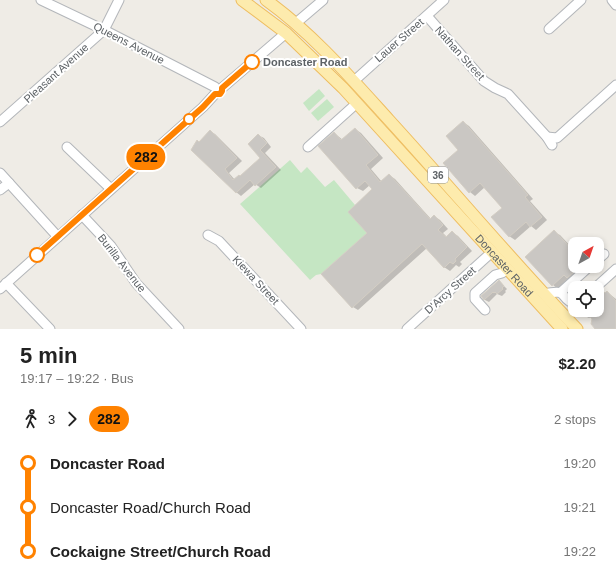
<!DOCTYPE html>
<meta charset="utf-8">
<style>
:root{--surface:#fff;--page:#f6f6f6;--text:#222;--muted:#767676}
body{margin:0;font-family:Helvetica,sans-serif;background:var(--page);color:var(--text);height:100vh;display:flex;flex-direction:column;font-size:15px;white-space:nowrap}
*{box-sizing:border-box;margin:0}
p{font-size:13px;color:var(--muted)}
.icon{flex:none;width:22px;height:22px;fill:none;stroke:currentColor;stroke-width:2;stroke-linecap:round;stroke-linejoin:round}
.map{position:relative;height:329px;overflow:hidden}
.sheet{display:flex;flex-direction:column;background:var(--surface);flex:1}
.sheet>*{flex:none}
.badge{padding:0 8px;border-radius:13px;font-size:14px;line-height:26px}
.needle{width:26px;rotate:40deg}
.fabs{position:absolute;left:568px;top:237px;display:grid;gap:8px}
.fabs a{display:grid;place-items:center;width:36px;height:36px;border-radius:8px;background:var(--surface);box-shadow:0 2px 6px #0003;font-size:20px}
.map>.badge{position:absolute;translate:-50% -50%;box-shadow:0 0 0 2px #fff}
.legs{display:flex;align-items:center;gap:6px;height:44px;padding:0 20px;font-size:13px}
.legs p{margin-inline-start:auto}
.summary{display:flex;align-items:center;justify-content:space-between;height:68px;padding:0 20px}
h1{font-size:22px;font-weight:700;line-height:30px}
ul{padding:0 20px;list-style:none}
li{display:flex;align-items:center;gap:14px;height:44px;font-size:15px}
li i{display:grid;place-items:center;width:6px;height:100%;margin:0 5px;background:currentColor}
li i::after{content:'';width:10px;height:10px;margin:-5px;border:3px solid;border-radius:50%;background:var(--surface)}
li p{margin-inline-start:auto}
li:first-child i{background:linear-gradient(#0000 50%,currentColor 0)}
li:last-child i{background:linear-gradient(currentColor 50%,#0000 0)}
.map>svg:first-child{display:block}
.green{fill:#c5e6c3}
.shadow{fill:#0003}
.building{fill:#cac7c3;stroke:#d4cec4}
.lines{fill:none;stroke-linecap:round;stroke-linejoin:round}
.minor-casing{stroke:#b3b6ba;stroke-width:11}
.major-casing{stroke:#eebd60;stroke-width:13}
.minor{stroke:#fff;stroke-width:9}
.major{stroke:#fdebad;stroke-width:11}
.line-1-casing{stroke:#fff;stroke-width:9}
.line-1{stroke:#ff8200;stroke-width:6}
.stop-1-dot{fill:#fff;stroke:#ff8200;stroke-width:2}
.labels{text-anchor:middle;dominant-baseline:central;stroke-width:4;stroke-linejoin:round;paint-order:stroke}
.shield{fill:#fff;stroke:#8e9194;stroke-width:1}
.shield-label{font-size:10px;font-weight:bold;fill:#5d6266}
.street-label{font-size:11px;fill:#5d6266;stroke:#fff}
.stop-label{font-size:11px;font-weight:bold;fill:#5d6266;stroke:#fff;text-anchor:start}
</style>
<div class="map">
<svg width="616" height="329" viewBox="0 0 616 329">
<rect width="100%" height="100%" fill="#efece6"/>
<!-- green -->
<g class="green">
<path d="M319,89L325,96L309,111L303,103Z"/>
<path d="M327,99L334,107L318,121L311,113Z"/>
<path d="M290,160L301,173L307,167L325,187L334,180L355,205L348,212L367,233L321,274L316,275L310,280L240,204Z"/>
</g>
<!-- shadow -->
<g class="shadow">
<path d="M463,122L469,126L533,199L530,201L547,220L536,230L531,226L515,240L509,236L503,208L485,187L475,196L470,192L460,150Z"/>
<path d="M355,129L361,133L383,158L371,169L382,182L389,175L395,179L431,219L434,216L440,220L448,229L443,233L447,237L452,232L458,236L472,251L460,262L462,264L459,267L456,265L450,271L444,267L427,248L358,310L353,307L368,233L374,189L370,185L363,191L357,188L334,133L343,140Z"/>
<path d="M210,131L215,134L242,161L229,173L235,180L241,177L262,158L249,144L258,135L264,138L271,147L265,153L281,170L261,188L255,184L241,196L236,192L200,143Z"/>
<path d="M554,232L560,235L575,251V266H589L558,289L553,285Z"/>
<path d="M499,281L507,289L505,291L506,292L502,296L497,294L489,302L485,300L482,296Z"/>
<path d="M602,291L606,293L607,292L616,299V329H596L591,317L589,318L583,315L579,310H597V294Z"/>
</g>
<!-- building -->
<g class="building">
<path d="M463,121L528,195L525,197L542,217L530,227L526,222L509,237L491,217L502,208L480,183L469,193L443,163L458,150L446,136Z"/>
<path d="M355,128L378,155L366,165L380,182L389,174L430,219L434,215L443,225L438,230L446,237L452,231L467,247L455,259L456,261L453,264L450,262L444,268L422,244L352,308L321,274L367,233L348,212L372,189L365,181L356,189L318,146L334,132L341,140Z"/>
<path d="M210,130L237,158L225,169L233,180L239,175L240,176L260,158L248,144L258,134L267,143L260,150L276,167L255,186L250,180L236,193L191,150L197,140L199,142Z"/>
<path d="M554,230L575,253V266H581L567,278L564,275L552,286L525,257Z"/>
<path d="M499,280L504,286L502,288L503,289L497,294L495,292L494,293L493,292L484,300L481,296Z"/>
<path d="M602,290L605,293L607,291L616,301V329H595L591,324L592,319L586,313L583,316L578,310H597V294Z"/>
</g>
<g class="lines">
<defs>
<g id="minor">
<path d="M41,0L104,30L215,87"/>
<path d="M612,0L616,5"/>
<path d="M427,16L484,81L495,88L508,94L547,137L552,145"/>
<path d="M296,23L323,0"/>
<path d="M549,29L581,0"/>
<path d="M354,81L444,0"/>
<path d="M222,88L286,33"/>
<path d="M0,122L104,30L119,0"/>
<path d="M547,137L557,138L616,85"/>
<path d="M67,147L111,189"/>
<path d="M308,147L357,103"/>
<path d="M0,173L58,237"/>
<path d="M0,190L9,183"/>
<path d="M82,215L111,246L136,283L179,329"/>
<path d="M208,235L219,241L301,329"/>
<path d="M597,260L604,254"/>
<path d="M6,283L50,329"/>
<path d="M595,288L616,269"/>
<path d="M0,289L203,107L215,94"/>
<path d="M561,292L590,266"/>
<path d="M544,294C570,288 558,298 575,304"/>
<path d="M485,310L475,299V293L495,275L502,273L507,269"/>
<path d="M407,329L492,252"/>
</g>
<g id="major">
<path id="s1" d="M242,0L286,33L343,88L562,329"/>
<path d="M266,0C312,33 351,78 389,120C452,189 512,261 577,329"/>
</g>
</defs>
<!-- minor casing -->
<use href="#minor" class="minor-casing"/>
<!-- major casing -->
<use href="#major" class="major-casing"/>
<!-- minor -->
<use href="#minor" class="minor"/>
<!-- major -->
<use href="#major" class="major"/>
</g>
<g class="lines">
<defs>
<path id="line-1" d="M37,255L203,107L215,94H220L222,91V88L252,62"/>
</defs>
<!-- line-1 casing -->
<use href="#line-1" class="line-1-casing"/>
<!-- line-1 -->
<use href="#line-1" class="line-1"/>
</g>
<!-- markers -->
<g class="stop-1-dot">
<circle cx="252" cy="62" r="7"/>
<circle cx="189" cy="119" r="5"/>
<circle cx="37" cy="255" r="7"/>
</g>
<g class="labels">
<!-- shield labels -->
<rect class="shield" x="428" y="167" width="20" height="16" rx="3"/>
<g class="shield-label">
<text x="438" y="175">36</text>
</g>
<!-- street labels -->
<g class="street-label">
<text transform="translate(399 40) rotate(-41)">Lauer Street</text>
<text transform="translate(129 43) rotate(27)">Queens Avenue</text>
<text transform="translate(460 53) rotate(48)">Nathan Street</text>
<text transform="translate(56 73) rotate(-42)">Pleasant Avenue</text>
<text transform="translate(122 263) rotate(52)">Burilla Avenue</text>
<text stroke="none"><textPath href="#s1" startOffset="374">Doncaster Road</textPath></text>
<text transform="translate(256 280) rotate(47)">Kiewa Street</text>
<text transform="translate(450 290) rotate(-42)">D'Arcy Street</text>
</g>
<!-- stop labels -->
<g class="stop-label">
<text x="263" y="62">Doncaster Road</text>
</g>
</g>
</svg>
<div class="fabs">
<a><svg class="needle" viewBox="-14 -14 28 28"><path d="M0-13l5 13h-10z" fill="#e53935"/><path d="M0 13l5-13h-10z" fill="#767676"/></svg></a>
<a><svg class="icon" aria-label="locate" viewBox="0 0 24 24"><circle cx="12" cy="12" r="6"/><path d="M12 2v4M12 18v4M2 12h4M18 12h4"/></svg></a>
</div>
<b class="badge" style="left:146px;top:157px;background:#ff8200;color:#111">282</b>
</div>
<section class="sheet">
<div class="summary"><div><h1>5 min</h1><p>19:17 – 19:22 · Bus</p></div><b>$2.20</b></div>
<div class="legs"><svg class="icon" aria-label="walk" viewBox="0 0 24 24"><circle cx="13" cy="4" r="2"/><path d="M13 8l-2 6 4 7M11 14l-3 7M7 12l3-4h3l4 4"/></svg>3<svg class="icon" aria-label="forward" viewBox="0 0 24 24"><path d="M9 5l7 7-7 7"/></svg><b class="badge" style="background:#ff8200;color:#111">282</b><p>2 stops</p></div>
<ul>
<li><i style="color:#ff8200"></i><b>Doncaster Road</b><p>19:20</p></li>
<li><i style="color:#ff8200"></i><span>Doncaster Road/Church Road</span><p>19:21</p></li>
<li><i style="color:#ff8200"></i><b>Cockaigne Street/Church Road</b><p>19:22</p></li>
</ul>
</section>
